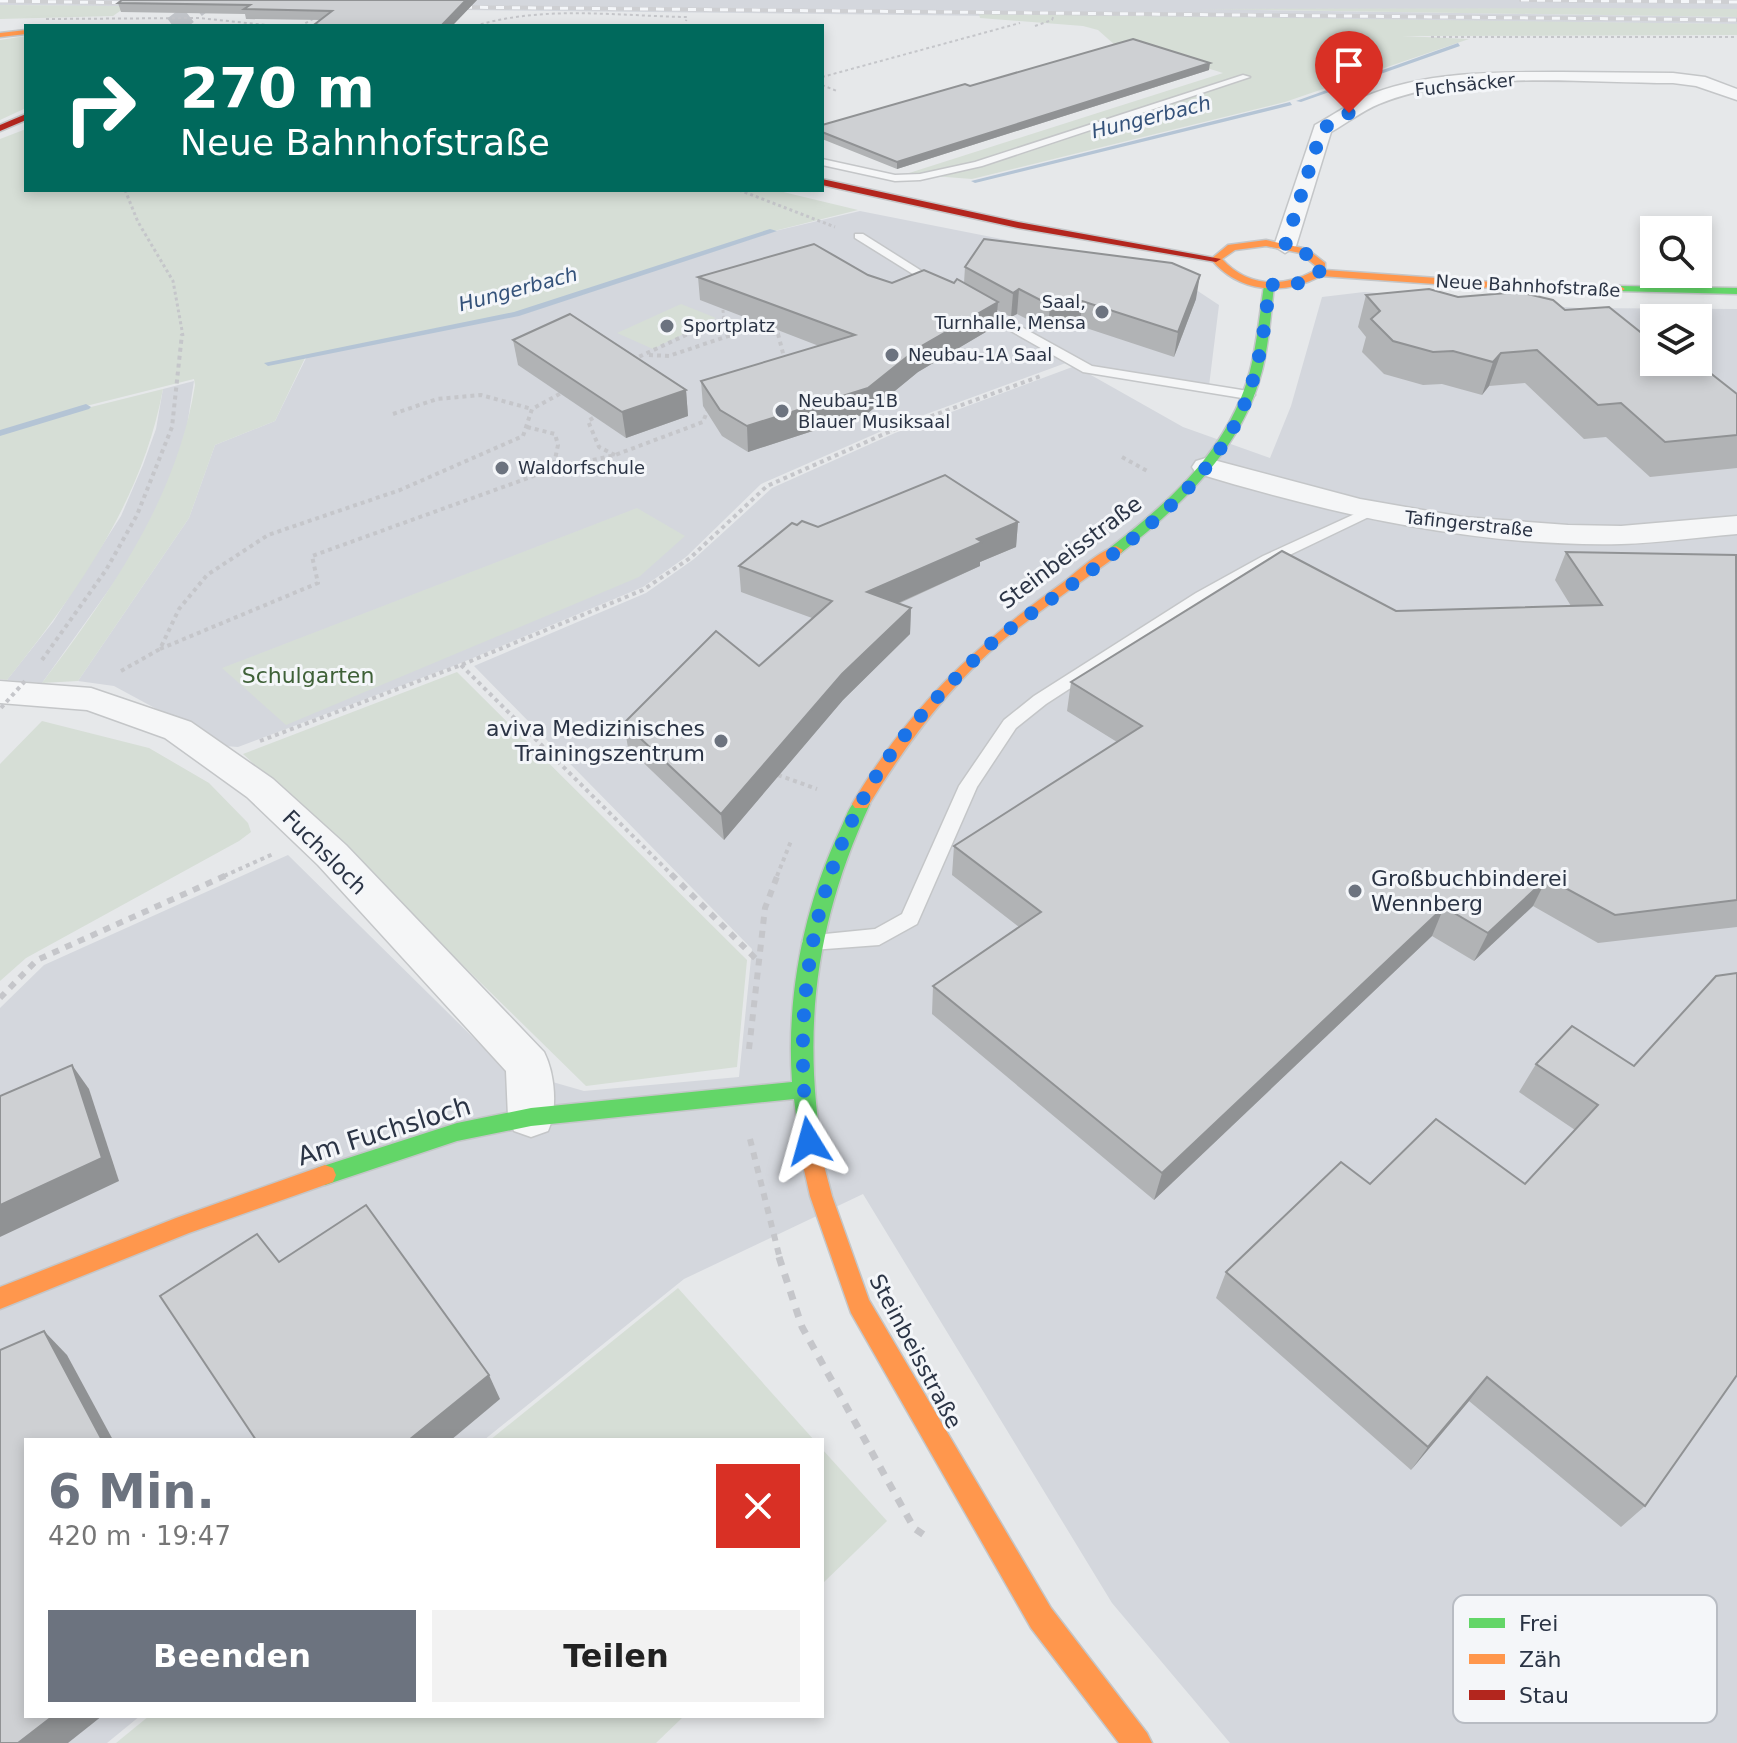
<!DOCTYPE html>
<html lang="de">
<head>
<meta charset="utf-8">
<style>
	:root { --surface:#fff; --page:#f2f2f2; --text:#222; --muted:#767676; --accent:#6c737f }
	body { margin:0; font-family:"DejaVu Sans",sans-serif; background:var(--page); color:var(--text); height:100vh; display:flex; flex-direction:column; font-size:30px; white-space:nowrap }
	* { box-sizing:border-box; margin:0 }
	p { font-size:26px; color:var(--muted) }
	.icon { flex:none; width:44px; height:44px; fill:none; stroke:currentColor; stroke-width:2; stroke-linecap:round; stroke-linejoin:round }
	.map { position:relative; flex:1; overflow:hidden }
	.details { position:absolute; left:24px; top:1438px; width:800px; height:280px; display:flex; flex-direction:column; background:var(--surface); border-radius:0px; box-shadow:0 4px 12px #0003 }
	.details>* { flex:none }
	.banner { position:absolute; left:24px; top:24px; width:800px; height:168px; border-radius:0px; box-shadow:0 4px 12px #0003; background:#00695c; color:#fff; overflow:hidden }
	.fabs { position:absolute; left:1640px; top:216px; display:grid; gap:16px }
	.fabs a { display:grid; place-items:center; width:72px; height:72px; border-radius:0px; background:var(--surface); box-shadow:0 4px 12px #0003; font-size:40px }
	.pin { position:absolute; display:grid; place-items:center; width:68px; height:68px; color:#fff; margin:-82px -34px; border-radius:50% 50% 50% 0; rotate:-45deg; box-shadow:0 0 8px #0007 }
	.pin .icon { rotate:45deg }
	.me { position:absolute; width:88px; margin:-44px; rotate:352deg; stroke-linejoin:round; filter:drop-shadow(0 0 6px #0008) }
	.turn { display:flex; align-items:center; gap:28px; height:168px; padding:0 24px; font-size:36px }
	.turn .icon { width:104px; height:104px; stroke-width:2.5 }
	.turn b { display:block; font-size:56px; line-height:68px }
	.round { display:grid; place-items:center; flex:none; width:84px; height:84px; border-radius:0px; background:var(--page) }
	.headline { display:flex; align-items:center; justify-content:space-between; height:136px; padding:0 24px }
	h1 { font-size:48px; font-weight:700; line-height:60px; color:var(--accent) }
	.cta { display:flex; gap:16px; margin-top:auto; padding:16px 24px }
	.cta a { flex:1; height:92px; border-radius:0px; background:var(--accent); color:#fff; font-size:32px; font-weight:700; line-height:92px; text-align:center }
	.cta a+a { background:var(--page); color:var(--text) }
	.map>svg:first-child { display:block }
	.built { fill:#d4d7dd; fill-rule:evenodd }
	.green { fill:#d6ded6 }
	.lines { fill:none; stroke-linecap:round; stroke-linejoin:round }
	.stream { fill:#b4c4d5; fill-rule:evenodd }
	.secondary-tunnel { stroke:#c1c4c9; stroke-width:19; stroke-dasharray:19 10; stroke-linecap:butt }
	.lane-casing { stroke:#c4c6c8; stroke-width:3 }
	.street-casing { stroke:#c4c6c8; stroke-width:3 }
	.fast-casing { stroke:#c4c6c8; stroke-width:3 }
	.slow-casing { stroke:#c4c6c8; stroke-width:3 }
	.jam-casing { stroke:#c4c6c8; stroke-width:3 }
	.path-far4 { stroke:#c5c6ca; stroke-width:2; stroke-dasharray:3 3; stroke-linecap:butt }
	.path-far3 { stroke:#c5c6ca; stroke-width:3; stroke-dasharray:3 3; stroke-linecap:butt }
	.path-far2 { stroke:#c5c6ca; stroke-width:4; stroke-dasharray:4 4; stroke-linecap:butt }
	.path-far1 { stroke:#c5c6ca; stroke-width:6; stroke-dasharray:7 7; stroke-linecap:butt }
	.path { stroke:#c5c6ca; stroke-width:7; stroke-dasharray:9 9; stroke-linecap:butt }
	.lane { fill:#f5f6f7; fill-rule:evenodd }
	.street { fill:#f5f6f7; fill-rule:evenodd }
	.fast { fill:#63d668; fill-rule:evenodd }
	.slow { fill:#ff974d; fill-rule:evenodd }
	.jam { fill:#b3261e; fill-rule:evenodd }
	.rail-casing { stroke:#cecfd2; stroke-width:4 }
	.rail { stroke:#f4f6f9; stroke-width:3; stroke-dasharray:8; stroke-linecap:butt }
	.path-bridge { stroke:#c5c6ca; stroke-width:4; stroke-dasharray:4 4; stroke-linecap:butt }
	.wall { fill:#b1b3b5 }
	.shaded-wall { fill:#909294 }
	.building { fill:#ced0d3; stroke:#909294; stroke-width:2 }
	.route { stroke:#1a73e8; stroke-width:14; stroke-dasharray:0 25.2 }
	.poi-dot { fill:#6c737f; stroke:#f4f6f9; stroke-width:3 }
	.labels { text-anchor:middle; stroke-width:6; stroke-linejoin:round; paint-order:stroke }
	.far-street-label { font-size:18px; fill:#2b3445; stroke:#f4f6f9 }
	.far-poi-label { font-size:18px; fill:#2b3445; stroke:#f4f6f9; text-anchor:start }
	.far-water-label { font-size:20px; font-style:italic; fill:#34527a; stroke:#f4f6f9 }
	.street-label { font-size:22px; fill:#2b3445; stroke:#f4f6f9 }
	.park-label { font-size:22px; fill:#3f6138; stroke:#f4f6f9 }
	.poi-label { font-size:22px; fill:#2b3445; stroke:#f4f6f9; text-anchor:end }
	.near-street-label { font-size:26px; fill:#2b3445; stroke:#f4f6f9 }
	.key { fill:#f4f6f9; stroke:#b8bcc3; stroke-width:2 }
	.key-label { font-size:22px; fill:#2b3445 }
</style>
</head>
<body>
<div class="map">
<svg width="1737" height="1743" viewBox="0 0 1737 1743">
	<rect width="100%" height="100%" fill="#e6e8ea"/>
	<g class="built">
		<polygon points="0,0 1737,0 1737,9 1706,10 1254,10 1737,17 1737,24 0,5"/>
		<polygon points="860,211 1169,272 1219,305 1209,386 1090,367 1074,360 891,427 761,484 686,557 643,587 456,665 238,747 225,746 114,686 78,681 189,518 215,445 275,421 307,356 517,316 775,231"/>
		<path d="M1364,292L1579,308L1737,309V1743H1230L1112,1603L863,1194L684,1279L484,1440H26V1716H140L107,1743H0V1008L44,965L288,855L504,1068L584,1091L739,1077L752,949L474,666L646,593L694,559L772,488L895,433L1075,366L1183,427L1270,458L1291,406L1322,297ZM1654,318H1698V362H1654Z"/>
		<polygon points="194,381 187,426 176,463 154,514 123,570 42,683 7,680 53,622 121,516 143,465 156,429 163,389"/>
	</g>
	<g class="green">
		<polygon points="0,5 127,6 113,16 0,19"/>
		<polygon points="1607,8 1737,9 1737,17 1196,9"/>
		<polygon points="979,14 1737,24 1737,35 1402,36 1469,39 1285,102 972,179 906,174 1223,73 1143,48 1116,46 1098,30 1083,26 980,18"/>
		<polygon points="26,36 26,108 0,120 0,40"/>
		<path d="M26,129V190H775L858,210L774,231L517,315L306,356L275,421L215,445L189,518L78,681L42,683C111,592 177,498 195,385L194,379L86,406L0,432V139Z"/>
		<polygon points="681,304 716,318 653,349 617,333"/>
		<path d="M163,389C142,502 77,592 7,680L0,679V435L87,408Z"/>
		<polygon points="637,508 685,536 639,577 286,725 222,668"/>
		<polygon points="457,672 747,960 737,1067 586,1086 326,831 243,754"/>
		<polygon points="42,721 149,748 209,783 248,823 251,832 239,841 26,958 0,981 0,764"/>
		<polygon points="678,1288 814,1440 490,1440"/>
		<polygon points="822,1449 887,1521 822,1584"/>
		<polygon points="149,1716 684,1716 656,1743 116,1743"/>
	</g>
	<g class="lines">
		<g class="stream">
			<polygon points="1458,43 1460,46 1301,102 1296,101"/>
			<polygon points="1290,102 1292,105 975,183 971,181"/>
			<polygon points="770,229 777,231 519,316 268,366 264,363 514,312"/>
			<polygon points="86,404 91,407 89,409 0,436 0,430"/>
		</g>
		<polyline class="secondary-tunnel" points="173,26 207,0"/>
		<g class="lane-casing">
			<g id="lane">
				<polygon points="1243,75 1250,77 982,166 920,180 895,181 822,165 822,159 895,175 920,174 975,162"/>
				<polygon points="855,234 863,234 947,287 937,289 855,238"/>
				<polygon points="976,302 1092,366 1248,391 1255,395 1248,399 1083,372 972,309 970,306"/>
				<polygon points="1370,507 1377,511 1375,514 1275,562 1208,599 1046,704 1016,728 977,787 917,924 879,945 812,950 805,948 802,942 805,936 875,929 902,914 959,786 1004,720 1034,696 1196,593 1263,556"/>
			</g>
		</g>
		<g class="street-casing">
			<g id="street">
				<path d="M1562,72L1673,73L1705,77L1737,89V100L1696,86L1673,83C1582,83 1465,69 1379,104C1362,111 1347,123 1331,132L1296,246L1285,253L1274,246L1315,125C1332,116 1347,105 1364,97C1426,71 1497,72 1562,72Z"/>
				<path d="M1206,458L1360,499L1463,517L1568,525L1621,526L1737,516V534C1699,537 1660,543 1621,544C1476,547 1334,515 1196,473L1192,467L1196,461Z"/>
				<path d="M0,681L91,688L191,722L273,779L346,845L544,1052C555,1074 558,1109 548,1131L531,1137L514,1131L508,1117L506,1071L318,865L247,797L165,738L87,710L0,703Z"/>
			</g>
		</g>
		<g class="fast-casing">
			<g id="fast">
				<path d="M1269,282L1274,285C1271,313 1269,343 1262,371C1242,449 1182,505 1121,553H1111V547C1172,500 1230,447 1250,371C1257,343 1260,313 1264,285Z"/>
				<polygon points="1620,286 1737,288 1737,294 1616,291 1616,287"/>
				<path d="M861,798L870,804C815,923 801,1032 824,1161L821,1168L813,1170L805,1168L802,1161L794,1099L531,1126L457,1141L325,1185L317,1182L314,1175L317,1168L457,1123L531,1108L792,1082C786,996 804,905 841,828C846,818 850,801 861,798Z"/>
			</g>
		</g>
		<g class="slow-casing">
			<g id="slow">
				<polygon points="26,30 26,34 0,37 0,33"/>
				<path d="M1266,240L1307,249L1325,263V270L1521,284L1620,286L1625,289L1620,292L1521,290L1321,276C1283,296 1239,293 1211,259L1228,245ZM1266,246L1300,253L1316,266L1314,271C1282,288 1247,287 1222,259L1235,250Z"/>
				<path d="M1116,546L1123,550L1121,553C1081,582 1040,610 1002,641C947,688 904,747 867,808H855L852,804C908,709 973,647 1061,584C1077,572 1097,552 1116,546Z"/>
				<polygon points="813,1152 821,1154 832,1196 869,1300 1051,1608 1147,1733 1152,1743 1119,1743 1031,1628 851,1313 810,1196 802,1161 805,1154"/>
				<polygon points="325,1165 333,1168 336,1175 333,1182 189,1233 0,1309 0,1287 176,1218"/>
			</g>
		</g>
		<g class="jam-casing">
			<g id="jam">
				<polygon points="26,114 26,120 0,131 0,125"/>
				<polygon points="822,179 1018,222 1221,259 1216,262 1018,228 822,185"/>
			</g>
		</g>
		<g class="path-far4">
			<polyline points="46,19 199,18 276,26"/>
			<polyline points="300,26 317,17"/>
			<path d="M475,26C543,5 617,16 687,17L686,21"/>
			<polyline points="1035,26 1052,20 1054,15"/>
			<polyline points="1431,37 1737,37"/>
			<polyline points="822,77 1020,23"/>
			<polyline points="822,85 837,91"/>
		</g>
		<g class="path-far3">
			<polyline points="125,190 138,222 173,281 183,336"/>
			<polyline points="739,190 835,227"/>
			<path d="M722,304L724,318C741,330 759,334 780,334"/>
			<polyline points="684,336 724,318"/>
			<polyline points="728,336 747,330"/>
		</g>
		<g class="path-far2">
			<polyline points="778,334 785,361"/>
			<polyline points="649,355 669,356 734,334"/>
			<polyline points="632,360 688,334"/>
			<polyline points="864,409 893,430"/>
			<polyline points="393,414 437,399 481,395 532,409"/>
			<polyline points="600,414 588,421 599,447 615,455"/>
			<polyline points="527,427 555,434 558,445 553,469"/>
			<polyline points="1122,457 1149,472"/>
			<polyline points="160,649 318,583 312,556 553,469 615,455 703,422 708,409"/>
			<polyline points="42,660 106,570 137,515 172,427 182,334"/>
			<polyline points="461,665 673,876"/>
			<polyline points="121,671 160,649 179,609 207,575 268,535 400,490 523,436 532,409 565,391"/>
			<polyline points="260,741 461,665 643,590 690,558 767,486 893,430 1041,376"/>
			<polyline points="778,775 817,789"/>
			<polyline points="224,876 273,854"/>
			<polyline points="777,876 791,841"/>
		</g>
		<g class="path-far1">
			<polyline points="671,874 758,961"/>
			<polyline points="0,998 37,960 229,874"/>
			<polyline points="749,1049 765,908 778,874"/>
			<polyline points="750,1139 780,1259"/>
		</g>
		<polyline class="path" points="779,1257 802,1327 914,1528 924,1535"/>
		<use href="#lane" class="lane"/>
		<use href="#street" class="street"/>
		<use href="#fast" class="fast"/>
		<use href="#slow" class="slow"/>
		<use href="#jam" class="jam"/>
		<g class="rail-casing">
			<g id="rail">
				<polyline points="1521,0 1737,2"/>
				<polyline points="0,1 140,3"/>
				<polyline points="448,7 1737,20"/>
			</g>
		</g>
		<use href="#rail" class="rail"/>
		<polyline class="path-bridge" points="1,708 25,681"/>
	</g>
	<g class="wall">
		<polygon points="122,0 477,0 452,26 315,26 315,24 320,20 246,19 245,14 121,12 118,3"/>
		<polygon points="1209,70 897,169 822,139 822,125 970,86"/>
		<polygon points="965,267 1196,299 1174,357 1080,326 1048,330 1017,314 1011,317 997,310 996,326 918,372 868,413 748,452 722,436 703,406 701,381 819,346 700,300 698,277 868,275 892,283 964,283"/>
		<polygon points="1366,295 1458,297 1565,310 1737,394 1737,468 1650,477 1606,437 1584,439 1525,383 1489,386 1482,395 1442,384 1423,385 1384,374 1362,352 1366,337 1358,327"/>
		<polygon points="513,340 686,390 688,416 626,438 518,365"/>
		<polygon points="1018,522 1016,547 980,562 980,566 898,604 911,608 910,634 843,700 724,840 628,748 624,723 759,666 812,618 741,592 739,566 797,525 818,527"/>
		<polygon points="1566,552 1737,556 1737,927 1598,943 1533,906 1474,961 1432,936 1154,1200 932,1014 933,986 1019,927 952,875 954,846 1117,742 1067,711 1071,682 1396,611 1571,606 1555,580"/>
		<polygon points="1536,1064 1634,1066 1645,1506 1621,1527 1469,1401 1411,1470 1216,1298 1226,1272 1370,1184 1525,1184 1575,1130 1519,1092"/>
	</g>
	<g class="shaded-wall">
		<polygon points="466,0 477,0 452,26 441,26"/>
		<polygon points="1210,63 1209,70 897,169 897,162"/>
		<polygon points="1200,275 1196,299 1174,357 1178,332"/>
		<polygon points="1019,289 1017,314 1011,317 1013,293"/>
		<polygon points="1082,301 1080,326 1048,330 1050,305"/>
		<polygon points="998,302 996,326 918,372 868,413 748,452 747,426 918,348"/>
		<polygon points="1501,353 1489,386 1482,395 1493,362"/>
		<polygon points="686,390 688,416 626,438 622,412"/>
		<polygon points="1018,522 1016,547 980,562 980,566 867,617 867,592 977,539"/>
		<polygon points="911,608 910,634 843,700 724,840 721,814 842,674"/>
		<polygon points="1547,878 1533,906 1474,961 1488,933"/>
		<polygon points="1444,907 1432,936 1154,1200 1162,1173"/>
		<polygon points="72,1065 89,1089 119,1181 0,1237 0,1205"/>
		<polygon points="44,1331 67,1355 113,1440 102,1440"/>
		<polygon points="489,1375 500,1399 451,1440 409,1440"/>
		<polygon points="1487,1377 1469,1401 1411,1470 1428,1447"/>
		<polygon points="53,1716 102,1716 68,1743 18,1743"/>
	</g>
	<g class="building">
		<polygon points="122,0 466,0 441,26 322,26 315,24 332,11 244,9 250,5 118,3"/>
		<polygon points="1133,39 1210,63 897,162 822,132 822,125 965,84 970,86"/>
		<polygon points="984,239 1172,263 1200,275 1178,332 1082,301 1050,305 1019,289 1013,293 965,267"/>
		<polygon points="814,244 868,275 892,283 924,270 954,283 957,279 998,302 918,348 868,388 747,426 720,410 701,381 855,335 698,277"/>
		<polygon points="1429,289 1458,297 1519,292 1553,300 1565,310 1609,307 1654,343 1654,362 1678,362 1692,373 1709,372 1737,394 1737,435 1665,442 1621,403 1598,405 1537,350 1501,353 1493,362 1453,351 1433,352 1393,341 1371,319 1380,311 1366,295"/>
		<polygon points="570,314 686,390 622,412 513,340"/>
		<polygon points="945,475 1018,522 977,539 982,542 867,592 911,608 842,674 721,814 624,723 716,631 759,666 832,601 739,566 792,523 797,525 802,521 818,527"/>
		<polygon points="1282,551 1396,611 1602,605 1566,552 1736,555 1737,900 1615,915 1547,878 1488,933 1444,907 1162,1173 933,986 1041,912 954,846 1142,726 1071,682"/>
		<polygon points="1737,973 1737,1375 1645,1506 1487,1377 1428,1447 1226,1272 1341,1162 1370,1184 1436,1119 1525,1184 1598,1105 1536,1064 1572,1026 1634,1066 1716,976"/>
		<polygon points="72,1065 102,1158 0,1205 0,1096"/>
		<polygon points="366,1205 489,1375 409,1440 256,1440 160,1296 257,1234 279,1262"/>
		<polygon points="44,1331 102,1440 26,1440 26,1716 53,1716 18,1743 0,1743 0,1350"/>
	</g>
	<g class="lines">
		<path class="route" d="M809,1141C792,1016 809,887 875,778C906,727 952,680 995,640C1076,578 1189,514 1237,421C1258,379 1265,331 1269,285L1301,283L1319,273L1321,265L1302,251L1285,246L1322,129L1349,113"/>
	</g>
	<g class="poi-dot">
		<circle cx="1102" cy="312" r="8"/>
		<circle cx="667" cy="326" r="8"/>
		<circle cx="892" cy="355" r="8"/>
		<circle cx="782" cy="411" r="8"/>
		<circle cx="502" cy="468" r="8"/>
		<circle cx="721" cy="741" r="8"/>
		<circle cx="1355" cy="891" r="8"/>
	</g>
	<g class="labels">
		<g class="far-street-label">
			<text transform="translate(1465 85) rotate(-6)" y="6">Fuchsäcker</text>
			<text transform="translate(1528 286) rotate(3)" y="6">Neue Bahnhofstraße</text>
			<text transform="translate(1469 524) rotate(6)" y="6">Tafingerstraße</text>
		</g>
		<g class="far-poi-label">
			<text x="1086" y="308" text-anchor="end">Saal,<tspan x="1086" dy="21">Turnhalle, Mensa</tspan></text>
			<text x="683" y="332">Sportplatz</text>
			<text x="908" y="361">Neubau-1A Saal</text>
			<text x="798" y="407">Neubau-1B<tspan x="798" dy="21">Blauer Musiksaal</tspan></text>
			<text x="518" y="474">Waldorfschule</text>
		</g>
		<g class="far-water-label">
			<text transform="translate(1151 117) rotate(-14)" y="7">Hungerbach</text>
			<text transform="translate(518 289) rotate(-15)" y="7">Hungerbach</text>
		</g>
		<g class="street-label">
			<text transform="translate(1070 552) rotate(-37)" y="8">Steinbeisstraße</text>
			<text transform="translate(325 852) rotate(45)" y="8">Fuchsloch</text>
			<text transform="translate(916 1351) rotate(62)" y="8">Steinbeisstraße</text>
		</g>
		<g class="park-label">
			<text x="308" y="683">Schulgarten</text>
		</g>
		<g class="poi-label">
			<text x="705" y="736">aviva Medizinisches<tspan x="705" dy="25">Trainingszentrum</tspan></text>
			<text x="1371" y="886" text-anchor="start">Großbuchbinderei<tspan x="1371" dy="25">Wennberg</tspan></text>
		</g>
		<g class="near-street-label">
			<text transform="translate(384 1131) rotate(-17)" y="9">Am Fuchsloch</text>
		</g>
	</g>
	<rect x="1453" y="1595" width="264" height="128" rx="12" class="key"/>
	<rect x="1469" y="1618" width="36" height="10" fill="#63d668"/>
	<rect x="1469" y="1654" width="36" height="10" fill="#ff974d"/>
	<rect x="1469" y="1690" width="36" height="10" fill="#b3261e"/>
	<g class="key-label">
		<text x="1519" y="1631">Frei</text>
		<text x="1519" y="1667">Zäh</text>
		<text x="1519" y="1703">Stau</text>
	</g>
</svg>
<div class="fabs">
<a><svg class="icon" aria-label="search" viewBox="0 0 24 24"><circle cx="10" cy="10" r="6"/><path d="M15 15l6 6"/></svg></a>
<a><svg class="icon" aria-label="layers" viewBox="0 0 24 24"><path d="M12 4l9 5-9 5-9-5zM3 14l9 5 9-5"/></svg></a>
</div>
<div class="pin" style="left:1349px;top:113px;background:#d93025"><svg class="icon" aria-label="arrive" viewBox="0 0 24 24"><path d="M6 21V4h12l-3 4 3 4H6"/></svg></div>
<svg class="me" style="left:809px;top:1141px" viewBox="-20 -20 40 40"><path d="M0-17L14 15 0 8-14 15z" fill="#1a73e8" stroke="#fff" stroke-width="4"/></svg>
<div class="banner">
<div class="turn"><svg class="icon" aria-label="right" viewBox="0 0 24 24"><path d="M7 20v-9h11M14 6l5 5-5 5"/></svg><div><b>270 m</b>Neue Bahnhofstraße</div></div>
</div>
<section class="details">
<div class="headline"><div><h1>6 Min.</h1><p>420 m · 19:47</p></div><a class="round" style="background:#d93025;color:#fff"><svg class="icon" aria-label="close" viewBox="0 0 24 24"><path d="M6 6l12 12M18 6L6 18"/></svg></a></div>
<div class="cta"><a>Beenden</a><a>Teilen</a></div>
</section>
</div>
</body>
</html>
